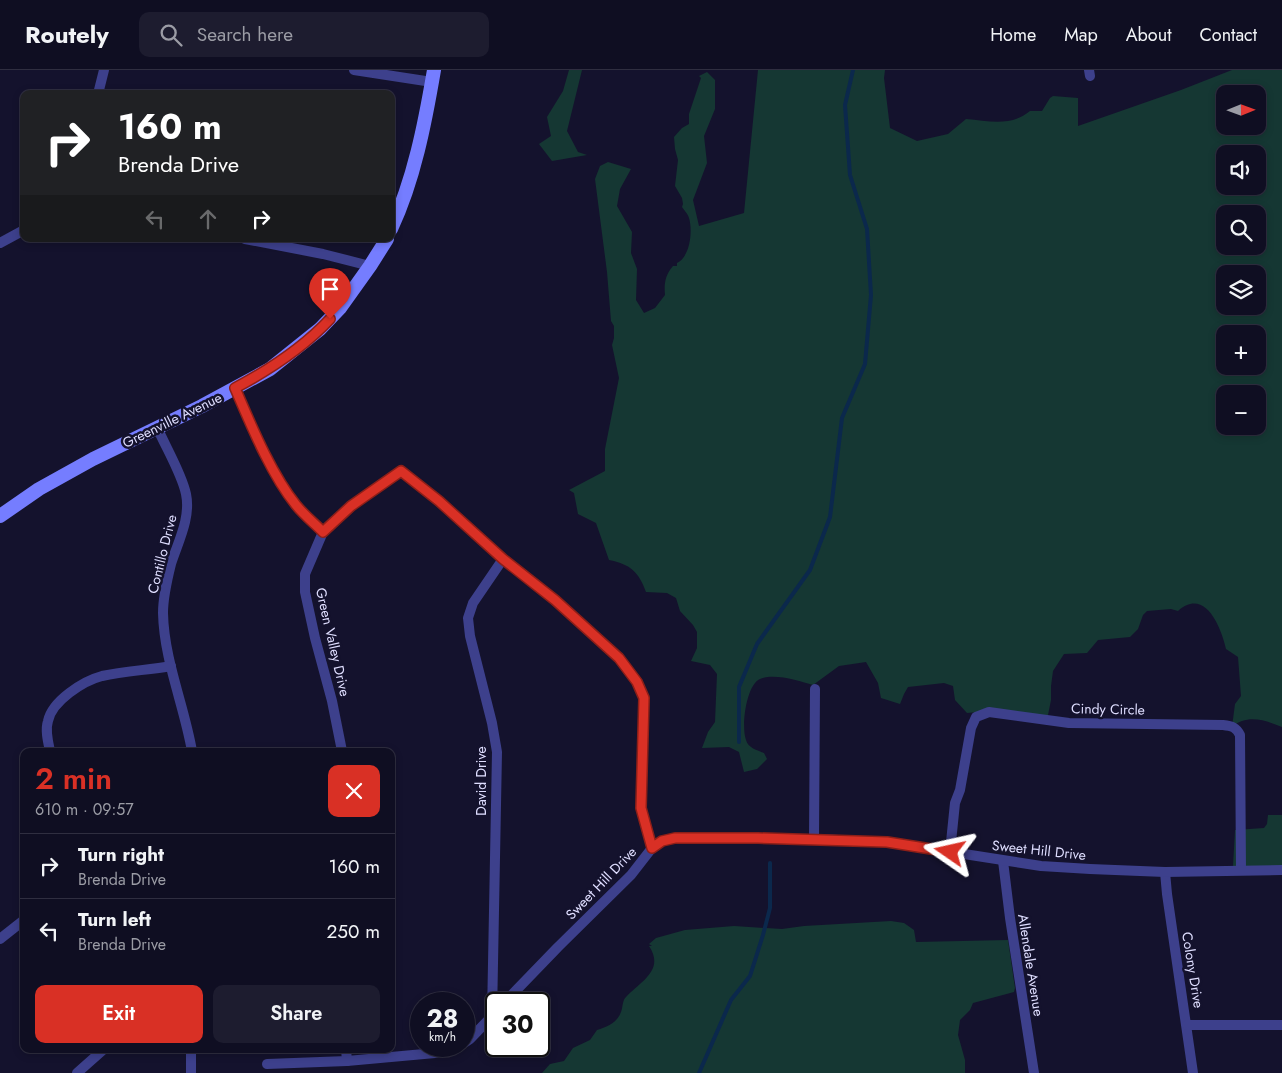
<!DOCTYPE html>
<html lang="en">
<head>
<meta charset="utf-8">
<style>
	:root { --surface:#0f0e22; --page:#1d1c2f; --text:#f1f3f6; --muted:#9b9ca5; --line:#2f2e40; --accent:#d93025 }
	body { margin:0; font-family:Jost,sans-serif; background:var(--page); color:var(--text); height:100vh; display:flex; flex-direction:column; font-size:19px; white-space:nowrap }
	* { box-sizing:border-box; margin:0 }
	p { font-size:16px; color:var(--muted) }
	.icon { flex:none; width:28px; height:28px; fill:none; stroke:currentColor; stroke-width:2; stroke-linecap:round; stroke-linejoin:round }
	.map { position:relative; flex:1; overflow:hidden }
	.details { position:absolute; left:20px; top:678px; width:375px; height:305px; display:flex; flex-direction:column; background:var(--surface); border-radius:10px; box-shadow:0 2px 8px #0003,0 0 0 1px var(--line) }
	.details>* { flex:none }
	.banner { position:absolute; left:20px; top:20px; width:375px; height:152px; border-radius:10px; box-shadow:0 2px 8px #0003,0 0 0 1px var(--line); background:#202124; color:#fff; overflow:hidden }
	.needle { width:32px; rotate:89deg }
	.tools { position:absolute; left:1216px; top:15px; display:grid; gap:10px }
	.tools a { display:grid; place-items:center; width:50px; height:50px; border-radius:10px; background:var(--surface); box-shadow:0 2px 8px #0003,0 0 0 1px var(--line); font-size:25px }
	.speed { position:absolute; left:410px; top:922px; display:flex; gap:10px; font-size:25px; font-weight:700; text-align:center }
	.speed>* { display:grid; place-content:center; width:65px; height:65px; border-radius:50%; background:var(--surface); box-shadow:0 2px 8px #0003,0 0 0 1px var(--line); line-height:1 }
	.speed small { font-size:12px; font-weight:400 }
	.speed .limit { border:2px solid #111; border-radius:8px; background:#fff; color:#111 }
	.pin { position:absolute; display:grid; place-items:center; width:42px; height:42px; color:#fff; margin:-51px -21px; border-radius:50% 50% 50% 0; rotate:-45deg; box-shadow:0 0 5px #0007 }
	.pin .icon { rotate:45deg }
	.me { position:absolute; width:55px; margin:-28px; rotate:281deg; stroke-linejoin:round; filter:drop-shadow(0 0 4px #0008) }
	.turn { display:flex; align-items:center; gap:18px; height:105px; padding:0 15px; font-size:22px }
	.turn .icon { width:65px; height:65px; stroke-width:2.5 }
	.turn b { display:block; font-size:35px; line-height:42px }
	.lanes { display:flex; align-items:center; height:48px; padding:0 15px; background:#0003; justify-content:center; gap:25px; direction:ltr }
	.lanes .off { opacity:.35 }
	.round { display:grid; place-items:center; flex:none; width:52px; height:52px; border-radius:10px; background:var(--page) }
	.headline { display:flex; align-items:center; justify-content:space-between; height:85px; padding:0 15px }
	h1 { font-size:30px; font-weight:600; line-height:38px; color:var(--accent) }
	.cta { display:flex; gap:10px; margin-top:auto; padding:10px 15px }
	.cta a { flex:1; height:58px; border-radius:10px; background:var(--accent); color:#fff; font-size:20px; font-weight:600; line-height:58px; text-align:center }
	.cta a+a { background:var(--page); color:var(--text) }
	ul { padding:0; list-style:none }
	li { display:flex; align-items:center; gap:15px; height:65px; padding:0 15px; border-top:1px solid var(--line) }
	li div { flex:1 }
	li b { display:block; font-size:19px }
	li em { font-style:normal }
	header { display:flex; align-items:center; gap:30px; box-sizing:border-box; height:70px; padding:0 25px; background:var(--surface); border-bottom:1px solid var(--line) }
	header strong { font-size:24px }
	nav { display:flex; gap:28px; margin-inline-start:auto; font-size:18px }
	.search { width:350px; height:45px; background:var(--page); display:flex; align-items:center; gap:12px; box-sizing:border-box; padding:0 18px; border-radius:10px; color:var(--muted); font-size:19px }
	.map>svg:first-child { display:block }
	.green { fill:#153733; fill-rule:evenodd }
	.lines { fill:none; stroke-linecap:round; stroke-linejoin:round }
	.stream { stroke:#0b284c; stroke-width:4 }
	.street { stroke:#3d408c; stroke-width:10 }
	.secondary { stroke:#757dff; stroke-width:14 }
	.route-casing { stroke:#8d1f18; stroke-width:12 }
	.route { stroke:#d93025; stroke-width:9 }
	.labels { text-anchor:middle; stroke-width:5; stroke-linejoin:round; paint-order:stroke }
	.street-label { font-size:14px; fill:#dfdeff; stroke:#14122d }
</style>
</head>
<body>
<header>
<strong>Routely</strong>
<div class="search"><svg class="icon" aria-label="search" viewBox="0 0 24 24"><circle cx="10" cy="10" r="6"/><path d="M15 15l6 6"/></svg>Search here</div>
<nav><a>Home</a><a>Map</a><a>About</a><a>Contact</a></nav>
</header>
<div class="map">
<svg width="1282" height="1003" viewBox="0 0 1282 1003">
	<rect width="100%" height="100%" fill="#14122d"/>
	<g class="green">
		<polygon points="569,0 582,0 567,61 578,82 587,85 552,91 539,74 551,66 547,47 563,21"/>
		<path d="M758,0H885L884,8L890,58L917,71L948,64L966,49C989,51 1011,57 1030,41H1042L1050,28L1053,26L1078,28V56L1181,20L1232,0H1282V657C1265,650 1247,644 1232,657L1235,634L1241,626L1238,587L1226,579C1221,557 1205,517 1178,541L1171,539L1147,541L1143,545L1138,559L1130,567L1098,570L1087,583L1064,584L1053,601L1051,616V630L1047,650L978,642L967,643L955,630L953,616L944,613L908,617L904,624L900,634L881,628L878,613L866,592L839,596L813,615C799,611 775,603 760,609C746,615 741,657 746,670C748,678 757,680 764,683L767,689L757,699L744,702L739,682L729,677L702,678L708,662L715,652L717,604L710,595L691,591L697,578V562L693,555L680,541L676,528L667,523L646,522C639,502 630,494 609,490L596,453L578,444L574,423L569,420L605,401V379L619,308L612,275L614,268V256L611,251L607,202L595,109L600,96L608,92L631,99L620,119L617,136L632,162L631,183L637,199L636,230L644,243L655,238L665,225C664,214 665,205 673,196H677V193C690,187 693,161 689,148C688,144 684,140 682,137L683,134L682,128L675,116L678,90L675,79L674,67L682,58L689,54V44L701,8L699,6L707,2L715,10V39L704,66L707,93L693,130L699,156L744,143ZM1225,24H1258V56H1225ZM1225,84H1258V116H1225ZM1225,144H1258V176H1225ZM1225,204H1258V236H1225ZM1225,264H1258V296H1225ZM1225,324H1258V356H1225Z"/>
		<polygon points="1268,745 1282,745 1282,800 1235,799 1233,796 1235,760 1264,758 1267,754"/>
		<path d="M891,851L904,853L914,860L916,872L1008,870L1015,918L1014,922L973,933L970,940L960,950L958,965L965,990V1003H542L550,994L564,991L573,978L590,970L597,960C607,957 617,953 621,942C623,937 622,931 626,927C641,911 665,900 649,876H652L649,874L656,868L685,860L734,856L782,859L804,856Z"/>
	</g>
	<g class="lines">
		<g class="stream">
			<polyline points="739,672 739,617 757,574 810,500 830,447 842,348 865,294 871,225 867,159 850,105 845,35 853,0"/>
			<polyline points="699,1003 731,930 750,906 763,865 770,838 770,793"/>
		</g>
		<g class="street">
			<polyline points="354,0 432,12"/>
			<polyline points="1089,0 1090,6"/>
			<polyline points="98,24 104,0"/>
			<polyline points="245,169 323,184 370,196"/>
			<polyline points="0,173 24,160"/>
			<path d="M235,318C251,355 271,404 296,435C304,445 314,453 323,462L305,504V522L315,568L332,631L342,681"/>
			<path d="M157,357C165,376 182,404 186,424C191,448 178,472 171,494C167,510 163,527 163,543C164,590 184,635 192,681"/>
			<polyline points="323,462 351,436 401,401 439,431 503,489 555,530 619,588 637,612 644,628 641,738 652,778"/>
			<path d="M50,681C48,672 45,660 48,651C52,631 83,611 102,606C125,601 149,600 171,596"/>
			<polyline points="814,769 815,619"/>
			<path d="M950,782L955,733L960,720L971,658L976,647L989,642L1069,653L1223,655C1232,656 1236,657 1240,665L1241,800"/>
			<polyline points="1003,791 1010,848 1034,1003"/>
			<polyline points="1165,802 1167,824 1193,1003"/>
			<polyline points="0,869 24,850"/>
			<polyline points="503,934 558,877 631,805 652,778 662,771 675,768 814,769 887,772 1041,796 1090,799 1165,802 1282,800"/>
			<polyline points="492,946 497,682 492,653 470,566 468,548 473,533 503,489"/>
			<polyline points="1187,955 1282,955"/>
			<polyline points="464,973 470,969 495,943"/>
			<polyline points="191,979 191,1003"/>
			<polyline points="346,979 347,991"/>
			<polyline points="267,994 347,991 435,983 458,976"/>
			<polyline points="77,1003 104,979"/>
		</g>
		<g class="secondary">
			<path d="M391,159C414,110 425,53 434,0"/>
			<polyline points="0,446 39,419 93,389 202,336 270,299 320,259 340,238 370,196 387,169"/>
		</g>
	</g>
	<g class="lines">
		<g class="route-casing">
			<path id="route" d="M330,249C303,278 269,300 235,318C251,355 271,404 296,435C304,445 314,453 323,462L351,436L401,401L439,431L503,489L555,530L619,588L637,612L644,628L641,738L652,778L662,771L675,768H758L887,772L950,782"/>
		</g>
		<use href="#route" class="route"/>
	</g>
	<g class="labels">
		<g class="street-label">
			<text transform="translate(172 350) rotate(-26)" y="5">Greenville Avenue</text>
			<text transform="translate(162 484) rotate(-76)" y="5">Contillo Drive</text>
			<text transform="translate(333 572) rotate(77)" y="5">Green Valley Drive</text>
			<text transform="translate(1108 639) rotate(1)" y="5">Cindy Circle</text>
			<text transform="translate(481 711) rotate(-90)" y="5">David Drive</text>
			<text transform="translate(1039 780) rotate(6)" y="5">Sweet Hill Drive</text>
			<text transform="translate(601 813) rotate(-46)" y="5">Sweet Hill Drive</text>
			<text transform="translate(1031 895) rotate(81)" y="5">Allendale Avenue</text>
			<text transform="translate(1193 900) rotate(81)" y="5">Colony Drive</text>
		</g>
	</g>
</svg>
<div class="tools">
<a><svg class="needle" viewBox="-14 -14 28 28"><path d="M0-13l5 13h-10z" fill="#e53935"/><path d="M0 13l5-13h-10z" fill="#9b9ca5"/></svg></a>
<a><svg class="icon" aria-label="sound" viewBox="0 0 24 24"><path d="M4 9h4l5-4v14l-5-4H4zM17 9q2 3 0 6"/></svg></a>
<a><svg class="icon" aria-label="search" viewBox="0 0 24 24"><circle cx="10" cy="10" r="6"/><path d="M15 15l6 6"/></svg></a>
<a><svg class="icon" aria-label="layers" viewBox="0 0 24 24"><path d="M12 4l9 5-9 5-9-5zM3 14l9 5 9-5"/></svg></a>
<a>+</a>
<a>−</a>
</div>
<div class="speed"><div>28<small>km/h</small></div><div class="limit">30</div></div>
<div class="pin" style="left:330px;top:249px;background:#d93025"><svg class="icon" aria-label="arrive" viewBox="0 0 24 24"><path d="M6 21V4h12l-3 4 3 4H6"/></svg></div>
<svg class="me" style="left:950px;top:782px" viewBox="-20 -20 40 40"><path d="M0-17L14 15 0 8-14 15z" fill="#d93025" stroke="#fff" stroke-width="4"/></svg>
<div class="banner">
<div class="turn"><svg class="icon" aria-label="right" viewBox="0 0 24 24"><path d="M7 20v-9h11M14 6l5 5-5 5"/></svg><div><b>160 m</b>Brenda Drive</div></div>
<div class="lanes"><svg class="icon off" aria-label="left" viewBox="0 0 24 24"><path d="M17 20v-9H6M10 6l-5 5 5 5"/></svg><svg class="icon off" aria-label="ahead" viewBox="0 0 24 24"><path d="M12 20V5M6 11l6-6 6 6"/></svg><svg class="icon" aria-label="right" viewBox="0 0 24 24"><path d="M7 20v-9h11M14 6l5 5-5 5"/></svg></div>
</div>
<section class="details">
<div class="headline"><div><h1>2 min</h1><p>610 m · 09:57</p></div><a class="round" style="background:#d93025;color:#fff"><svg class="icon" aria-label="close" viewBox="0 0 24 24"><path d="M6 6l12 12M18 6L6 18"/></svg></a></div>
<ul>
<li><svg class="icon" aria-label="right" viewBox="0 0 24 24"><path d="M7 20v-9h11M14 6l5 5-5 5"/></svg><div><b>Turn right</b><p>Brenda Drive</p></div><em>160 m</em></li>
<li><svg class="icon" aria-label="left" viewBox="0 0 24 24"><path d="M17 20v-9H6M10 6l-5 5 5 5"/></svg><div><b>Turn left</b><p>Brenda Drive</p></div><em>250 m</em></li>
</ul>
<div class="cta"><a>Exit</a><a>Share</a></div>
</section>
</div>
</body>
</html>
